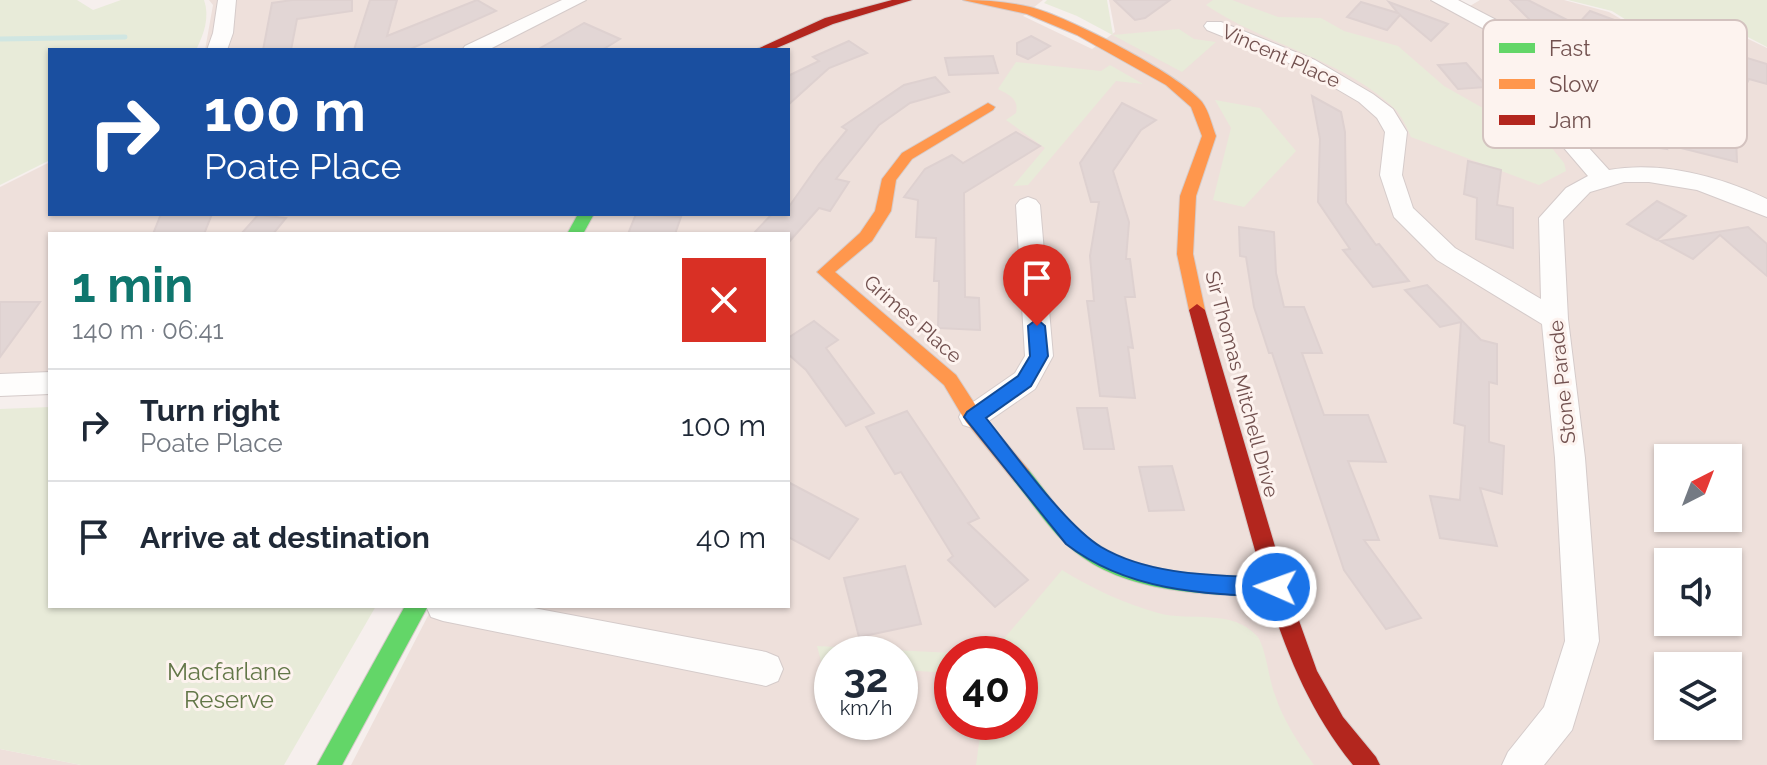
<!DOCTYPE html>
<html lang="en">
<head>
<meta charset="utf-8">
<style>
	:root { --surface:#fff; --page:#f2f2f3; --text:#1f2937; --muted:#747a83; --line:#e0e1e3; --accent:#0f766e }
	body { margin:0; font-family:Raleway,sans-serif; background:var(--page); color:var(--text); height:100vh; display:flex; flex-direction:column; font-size:30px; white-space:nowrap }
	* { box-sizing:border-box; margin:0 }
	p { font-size:26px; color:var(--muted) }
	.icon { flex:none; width:44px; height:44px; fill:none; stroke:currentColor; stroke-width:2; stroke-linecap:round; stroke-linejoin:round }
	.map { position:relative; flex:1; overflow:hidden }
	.details { position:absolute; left:48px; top:232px; width:742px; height:376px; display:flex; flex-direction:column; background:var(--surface); border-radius:0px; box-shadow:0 2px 6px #0004 }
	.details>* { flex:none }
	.top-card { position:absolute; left:48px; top:48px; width:742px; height:168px; border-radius:0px; box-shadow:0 2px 6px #0004; background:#1a4fa0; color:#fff; overflow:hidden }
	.needle { width:52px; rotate:42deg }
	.controls { position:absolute; left:1654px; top:444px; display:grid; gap:16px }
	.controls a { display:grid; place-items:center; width:88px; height:88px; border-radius:0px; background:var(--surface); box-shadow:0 2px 6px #0004; font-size:40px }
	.speed { position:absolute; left:814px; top:636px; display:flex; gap:16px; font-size:40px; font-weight:700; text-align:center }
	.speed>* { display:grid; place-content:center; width:104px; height:104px; border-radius:50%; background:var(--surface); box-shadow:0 2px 6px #0004; line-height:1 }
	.speed small { font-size:20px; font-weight:400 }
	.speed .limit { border:12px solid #d22; background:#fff; color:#111 }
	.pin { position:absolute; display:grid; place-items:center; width:68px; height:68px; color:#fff; margin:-82px -34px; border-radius:50% 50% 50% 0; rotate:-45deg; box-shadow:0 0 8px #0007 }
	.pin .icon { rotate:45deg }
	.me { position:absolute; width:88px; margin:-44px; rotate:272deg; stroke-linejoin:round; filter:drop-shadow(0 0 6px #0008) }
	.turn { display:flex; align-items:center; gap:28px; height:168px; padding:0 24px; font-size:36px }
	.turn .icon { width:104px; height:104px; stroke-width:2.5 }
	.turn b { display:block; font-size:56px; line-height:68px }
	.round { display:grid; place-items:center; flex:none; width:84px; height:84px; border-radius:0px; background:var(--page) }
	.head { display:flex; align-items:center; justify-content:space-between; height:136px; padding:0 24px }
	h1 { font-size:48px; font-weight:700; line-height:60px; color:var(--accent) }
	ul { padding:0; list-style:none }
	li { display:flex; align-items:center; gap:24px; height:112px; padding:0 24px; border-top:2px solid var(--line) }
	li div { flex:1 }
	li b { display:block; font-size:30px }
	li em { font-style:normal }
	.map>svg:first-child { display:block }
	.residential { fill:#eee0db; fill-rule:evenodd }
	.green { fill:#e8ebd9 }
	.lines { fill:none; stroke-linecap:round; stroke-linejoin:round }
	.stream { stroke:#d0e6e2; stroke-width:5 }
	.building { fill:#e2d6d5; stroke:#ded1d0; stroke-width:2 }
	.street-casing { stroke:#d5cbca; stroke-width:2 }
	.fast-casing { stroke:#d6cbc9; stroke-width:2 }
	.slow-casing { stroke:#d6cbc9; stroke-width:2 }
	.jam-casing { stroke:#d6cbc9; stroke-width:2 }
	.street { fill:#fefdfc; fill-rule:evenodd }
	.fast { fill:#63d668; fill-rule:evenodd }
	.slow { fill:#ff974d; fill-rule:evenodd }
	.jam { fill:#b3261e; fill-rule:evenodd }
	.route { fill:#1a73e8; stroke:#114b97; stroke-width:2 }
	.labels { text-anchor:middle; stroke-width:6; stroke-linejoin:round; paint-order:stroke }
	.street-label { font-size:20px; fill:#72514f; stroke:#fdf3ef }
	.near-park-label { font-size:24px; fill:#637748; stroke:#fdf3ef }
	.key { fill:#fdf3ef; stroke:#d3c2bf; stroke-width:2 }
	.key-label { font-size:22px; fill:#72514f }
</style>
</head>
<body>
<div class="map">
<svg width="1767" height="765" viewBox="0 0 1767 765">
	<rect width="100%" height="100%" fill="#f6efed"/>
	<g class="residential">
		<path d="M209,0H1043L1023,16L1092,49L1115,32L1109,0H1429L1460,12L1480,0H1564L1609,12L1643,32L1744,37L1767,48V765H351L433,606H788V234H50V378L0,381V187L50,162V214H788V50H205L213,5ZM1668,458H1728V518H1668ZM1668,562H1728V622H1668ZM832,654H900V722H832ZM952,654H1020V722H952ZM1668,666H1728V726H1668Z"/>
		<polygon points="0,749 81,765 0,765"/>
	</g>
	<g class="green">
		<path d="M0,0H77L93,10L121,0H204C210,17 204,34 196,50H50V160L0,185Z"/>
		<polygon points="1047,0 1107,0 1113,35 1179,29 1194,39 1216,42 1182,72 1077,16 1044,3"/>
		<path d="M1213,0H1232L1278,17L1321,18L1344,31L1398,46L1444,86L1481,107L1520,109L1564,163L1566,171L1539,185L1411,137C1407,128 1402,117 1396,110C1344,59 1265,45 1206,5Z"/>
		<polygon points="1568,0 1767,0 1767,47 1744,35 1644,31 1612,11"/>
		<path d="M1016,62L1101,71L1110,65L1143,84L1116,81L1028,185L1013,186L1045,148L1006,120L1016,113C1019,99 1010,95 998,89Z"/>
		<polygon points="1215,100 1260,108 1296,151 1244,207 1213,200 1231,128"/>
		<polygon points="50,407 50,606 376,606 284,765 81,765 0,749 0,409"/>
		<path d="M1062,570C1093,589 1123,603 1158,613C1191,622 1231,608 1257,636C1266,647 1269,681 1275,695C1283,720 1299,744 1314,765H976L982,722H1020V654H991Z"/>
		<polygon points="817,646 971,654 952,654 952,673 900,670 900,654 832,654 832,666 822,665"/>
	</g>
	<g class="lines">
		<polyline class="stream" points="0,39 125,37"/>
	</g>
	<g class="building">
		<polygon points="292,0 352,0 352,11 297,19 291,50 263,50 272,3"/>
		<polygon points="370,0 397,0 387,36 477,0 496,11 408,50 354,50"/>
		<polygon points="1114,0 1170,0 1145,18 1135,20"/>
		<polygon points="1510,0 1528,0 1577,25 1590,11 1668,40 1595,45 1657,127 1662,138 1692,92 1671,85 1694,48 1711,54 1714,48 1767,64 1767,84 1749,79 1722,133 1736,137 1737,162 1665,144 1667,149 1622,143 1549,39"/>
		<polygon points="1361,2 1398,13 1389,2 1448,24 1431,41 1400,15 1387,30 1347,17"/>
		<polygon points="584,23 620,39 602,50 537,50"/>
		<polygon points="1031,36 1050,46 1028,59 1017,54 1017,43"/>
		<polygon points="849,41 867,53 829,68 788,105 788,76 819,61 813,57"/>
		<polygon points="993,56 998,73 949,75 945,58"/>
		<polygon points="1466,63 1487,87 1458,89 1438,65"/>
		<polygon points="935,77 949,92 910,103 879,125 836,179 849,182 830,211 819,208 788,243 788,234 753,234 772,214 788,214 788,208 819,164 847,130 842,127 904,85"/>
		<polygon points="1312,96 1341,112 1345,132 1346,203 1376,245 1379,244 1409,281 1373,287 1343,250 1350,249 1318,202 1320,139"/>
		<polygon points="1122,103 1156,120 1141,130 1113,171 1129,222 1126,259 1130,259 1135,297 1125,297 1133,348 1128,347 1135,398 1100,396 1087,301 1094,301 1090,256 1099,202 1091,202 1080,163"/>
		<polygon points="1016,132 1040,146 964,193 965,297 979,298 980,330 938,328 939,281 934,281 936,238 916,237 918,200 904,197 925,169 952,155 963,163"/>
		<polygon points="1468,161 1501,170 1497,205 1513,208 1513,248 1476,239 1477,198 1464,194"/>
		<polygon points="1657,201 1686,216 1657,240 1627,224"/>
		<polygon points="161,214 212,214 204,234 153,234"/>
		<polygon points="636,214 638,214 681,217 675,234 628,234"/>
		<polygon points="258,215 286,218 273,234 241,234"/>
		<polygon points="1239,227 1274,232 1276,273 1284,307 1304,307 1322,353 1302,353 1324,415 1368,415 1386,462 1348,461 1379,540 1364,540 1421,618 1386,629 1344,570 1272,353 1269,353 1254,307 1246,257 1240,256"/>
		<polygon points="1748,227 1767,244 1767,276 1720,235 1693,259 1660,241"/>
		<polygon points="1427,285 1481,340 1497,344 1497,384 1489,382 1489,442 1504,446 1502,494 1480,488 1497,546 1440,538 1430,496 1460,500 1465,426 1454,423 1461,322 1440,327 1405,290"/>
		<polygon points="0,302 40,302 0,357"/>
		<polygon points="814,321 838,340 826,348 874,413 846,426 806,370 788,354 788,338"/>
		<polygon points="1077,408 1107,408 1114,449 1084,449"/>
		<polygon points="907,411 979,518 968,523 1028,580 995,607 948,560 953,556 901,472 895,474 866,427"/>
		<polygon points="1172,466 1184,510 1149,511 1139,467"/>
		<polygon points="788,482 858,519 829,559 788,537"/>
		<polygon points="905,566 921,624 859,637 844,578"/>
	</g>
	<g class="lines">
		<g class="street-casing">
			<g id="street">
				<polygon points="218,0 236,0 233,33 227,50 207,50 213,33"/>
				<polygon points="562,0 586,0 488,50 462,50 465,46"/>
				<path d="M1431,0H1458L1502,23L1526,52L1545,100L1609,170C1661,161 1719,176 1767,199V217L1697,190L1649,182H1624L1590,192L1563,220L1568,319L1585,458L1599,641L1572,730L1544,765H1502L1508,752L1544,707L1565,641L1555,458L1542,324L1437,260L1394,217L1380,175L1385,132L1377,118L1359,102L1301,68L1207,30L1204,26L1207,22H1221L1315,60L1373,94L1393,109L1407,132L1402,175L1413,208L1455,248L1541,299L1539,218L1566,188L1588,176L1528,106L1506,53L1488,31Z"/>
				<polygon points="1028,197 1036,200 1040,205 1053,356 1035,389 983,425 973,428 963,425 959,417 963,409 1015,373 1025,356 1016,205 1020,200"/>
				<polygon points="50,372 50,394 0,396 0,374"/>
				<polygon points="426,606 523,606 766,652 778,657 783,669 778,681 766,686 443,621 431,617"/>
			</g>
		</g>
		<g class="fast-casing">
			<g id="fast">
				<polygon points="578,214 594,214 583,234 567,234"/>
				<path d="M1021,467L1028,469C1045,490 1060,513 1080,531C1132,578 1210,575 1276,577L1283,580L1287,587L1283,594L1276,597C1206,594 1119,595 1065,543C1046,525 1031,501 1014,481L1011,475L1014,469Z"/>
				<polygon points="405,606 428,606 342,765 317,765"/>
			</g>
		</g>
		<g class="slow-casing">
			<g id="slow">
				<path d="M963,0C986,0 1008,2 1030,7C1067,16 1179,74 1202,102C1209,111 1212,126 1216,136L1196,196L1193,254L1205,310L1203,314H1191L1189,310L1177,254L1180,196L1202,136L1191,107L1166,85L1077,35L1027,14Z"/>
				<polygon points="988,103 995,107 993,110 912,159 896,180 891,211 872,241 835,272 956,375 980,412 1028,469 1031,475 1028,481 1021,483 1014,481 966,422 944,385 817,272 860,233 875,211 882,179 902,153"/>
			</g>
		</g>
		<g class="jam-casing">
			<g id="jam">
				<polygon points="892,0 912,0 833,24 772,50 755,50 825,18"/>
				<path d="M1197,304L1205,310L1287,587L1317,671L1343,717L1376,757L1380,765H1353C1291,689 1268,597 1242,504C1224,439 1206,375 1189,310Z"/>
			</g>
		</g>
		<use href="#street" class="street"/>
		<use href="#fast" class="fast"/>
		<use href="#slow" class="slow"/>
		<use href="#jam" class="jam"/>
	</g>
	<path class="route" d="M1037,319L1045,326L1048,356L1031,386L986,418C1014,453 1065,525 1101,547C1152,577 1219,575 1276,578L1284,581L1287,587L1284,594L1276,597C1202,594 1127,591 1066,544L964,417L967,412L1018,376L1030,356L1028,326Z"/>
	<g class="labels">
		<g class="street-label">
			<text transform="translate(1281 56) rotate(24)" y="7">Vincent Place</text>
			<text transform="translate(913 319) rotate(41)" y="7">Grimes Place</text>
			<text transform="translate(1562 382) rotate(-96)" y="7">Stone Parade</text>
			<text transform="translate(1242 384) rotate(75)" y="7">Sir Thomas Mitchell Drive</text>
		</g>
		<g class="near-park-label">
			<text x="229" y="680">Macfarlane<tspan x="229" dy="28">Reserve</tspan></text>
		</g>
	</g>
	<rect x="1483" y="20" width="264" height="128" rx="12" class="key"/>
	<rect x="1499" y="43" width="36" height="10" fill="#63d668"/>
	<rect x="1499" y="79" width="36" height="10" fill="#ff974d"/>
	<rect x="1499" y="115" width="36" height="10" fill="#b3261e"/>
	<g class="key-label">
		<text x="1549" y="56">Fast</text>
		<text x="1549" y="92">Slow</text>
		<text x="1549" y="128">Jam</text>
	</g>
</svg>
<div class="controls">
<a><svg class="needle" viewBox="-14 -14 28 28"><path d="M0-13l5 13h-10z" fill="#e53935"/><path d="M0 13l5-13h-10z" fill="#747a83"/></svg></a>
<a><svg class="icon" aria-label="sound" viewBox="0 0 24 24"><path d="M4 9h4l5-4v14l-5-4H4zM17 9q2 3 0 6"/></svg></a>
<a><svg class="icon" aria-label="layers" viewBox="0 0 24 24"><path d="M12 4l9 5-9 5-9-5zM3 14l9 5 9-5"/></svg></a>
</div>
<div class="speed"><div>32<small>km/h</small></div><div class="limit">40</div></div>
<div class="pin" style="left:1037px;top:326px;background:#d93025"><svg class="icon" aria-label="arrive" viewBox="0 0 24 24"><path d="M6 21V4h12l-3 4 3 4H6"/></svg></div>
<svg class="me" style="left:1276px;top:587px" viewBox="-20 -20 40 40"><circle r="17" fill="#1a73e8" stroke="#fff" stroke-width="3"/><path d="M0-11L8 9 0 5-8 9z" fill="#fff"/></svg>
<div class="top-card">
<div class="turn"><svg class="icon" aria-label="right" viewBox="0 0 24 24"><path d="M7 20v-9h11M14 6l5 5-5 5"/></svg><div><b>100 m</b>Poate Place</div></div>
</div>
<section class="details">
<div class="head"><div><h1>1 min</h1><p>140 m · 06:41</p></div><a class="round" style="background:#d93025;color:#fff"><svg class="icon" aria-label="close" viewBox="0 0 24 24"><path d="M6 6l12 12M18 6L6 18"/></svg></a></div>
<ul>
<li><svg class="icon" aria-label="right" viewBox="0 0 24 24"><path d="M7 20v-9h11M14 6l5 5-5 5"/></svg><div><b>Turn right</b><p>Poate Place</p></div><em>100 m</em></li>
<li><svg class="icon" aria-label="arrive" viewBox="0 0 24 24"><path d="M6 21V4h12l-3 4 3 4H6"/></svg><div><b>Arrive at destination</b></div><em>40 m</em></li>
</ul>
</section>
</div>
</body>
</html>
